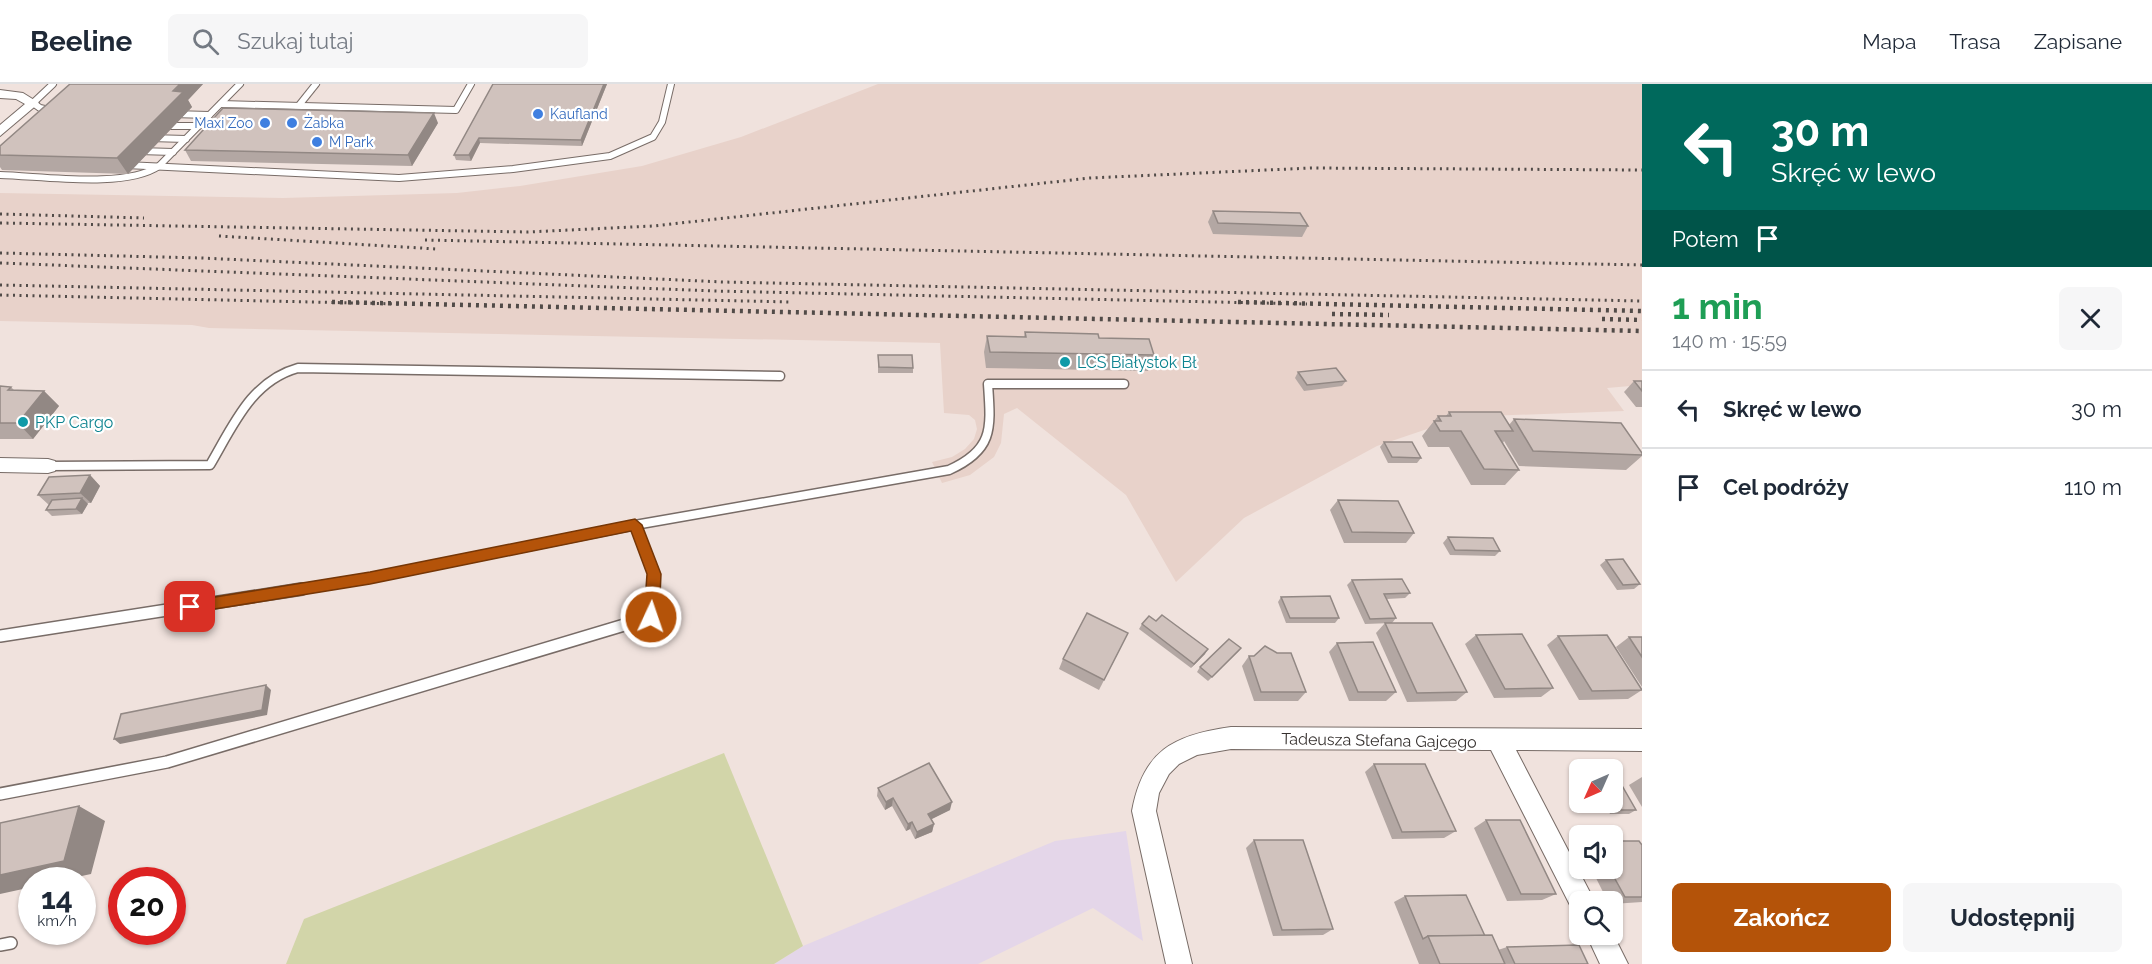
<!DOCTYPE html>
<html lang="pl">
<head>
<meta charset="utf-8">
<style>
	:root { --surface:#fff; --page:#f6f6f7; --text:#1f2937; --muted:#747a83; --line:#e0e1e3; --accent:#b45309 }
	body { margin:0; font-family:Raleway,sans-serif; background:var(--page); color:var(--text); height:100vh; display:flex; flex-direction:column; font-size:22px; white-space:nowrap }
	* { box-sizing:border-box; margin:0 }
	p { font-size:20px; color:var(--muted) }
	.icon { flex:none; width:33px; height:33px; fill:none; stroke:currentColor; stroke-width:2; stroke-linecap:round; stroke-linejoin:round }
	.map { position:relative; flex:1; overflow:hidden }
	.drawer { display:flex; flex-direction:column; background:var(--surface); width:510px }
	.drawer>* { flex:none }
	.banner { background:#00695c; color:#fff; overflow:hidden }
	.needle { width:39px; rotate:225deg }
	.tools { position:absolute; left:1569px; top:675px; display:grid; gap:12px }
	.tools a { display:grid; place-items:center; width:54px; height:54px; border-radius:9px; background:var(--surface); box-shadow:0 2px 4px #0004; font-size:30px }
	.speed { position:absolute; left:18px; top:783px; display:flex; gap:12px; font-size:30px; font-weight:700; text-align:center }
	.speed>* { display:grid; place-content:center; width:78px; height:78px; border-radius:50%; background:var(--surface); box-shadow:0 2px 4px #0004; line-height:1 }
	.speed small { font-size:15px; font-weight:400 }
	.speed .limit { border:9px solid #d22; background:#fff; color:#111 }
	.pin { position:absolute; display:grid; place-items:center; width:51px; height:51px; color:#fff; margin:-26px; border-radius:12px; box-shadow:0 3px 9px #0006 }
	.me { position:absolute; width:66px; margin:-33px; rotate:3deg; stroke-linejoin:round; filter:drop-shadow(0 0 4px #0008) }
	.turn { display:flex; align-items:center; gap:21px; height:126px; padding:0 30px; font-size:27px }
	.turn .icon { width:78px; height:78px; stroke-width:2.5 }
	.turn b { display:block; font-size:42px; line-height:51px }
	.then { display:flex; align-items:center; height:57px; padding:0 30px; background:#0003; gap:12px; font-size:22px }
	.round { display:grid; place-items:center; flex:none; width:63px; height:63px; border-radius:9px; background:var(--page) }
	.headline { display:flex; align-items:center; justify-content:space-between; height:102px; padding:0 30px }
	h1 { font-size:36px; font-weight:700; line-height:45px; color:#1e9e55 }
	.primary-button { display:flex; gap:12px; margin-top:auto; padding:12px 30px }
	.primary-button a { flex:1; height:69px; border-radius:9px; background:var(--accent); color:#fff; font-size:24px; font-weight:700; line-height:69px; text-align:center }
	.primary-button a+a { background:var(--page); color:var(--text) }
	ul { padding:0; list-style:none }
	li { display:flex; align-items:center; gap:18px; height:78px; padding:0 30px; border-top:2px solid var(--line) }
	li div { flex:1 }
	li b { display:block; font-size:22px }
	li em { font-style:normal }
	header { display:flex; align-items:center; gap:36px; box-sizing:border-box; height:84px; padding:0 30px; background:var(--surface); border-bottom:2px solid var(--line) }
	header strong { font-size:28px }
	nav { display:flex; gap:33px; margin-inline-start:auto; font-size:21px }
	.search { width:420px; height:54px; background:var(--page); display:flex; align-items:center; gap:15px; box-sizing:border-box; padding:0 21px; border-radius:9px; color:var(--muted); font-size:22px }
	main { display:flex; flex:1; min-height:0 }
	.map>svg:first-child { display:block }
	.industrial { fill:#e4d6e9 }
	.built { fill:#e8d2ca }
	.green { fill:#d2d5a9 }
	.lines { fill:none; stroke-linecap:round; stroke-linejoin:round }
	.service-far2-casing { stroke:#786c67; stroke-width:8 }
	.service-far1-casing { stroke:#786c67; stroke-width:11 }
	.service-casing { stroke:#786c67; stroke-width:14 }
	.minor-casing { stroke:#786c67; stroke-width:2 }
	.service-far2 { stroke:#fff; stroke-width:6 }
	.service-far1 { stroke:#fff; stroke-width:8 }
	.service { stroke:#fff; stroke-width:11 }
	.minor { fill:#fff; fill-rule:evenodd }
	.rail-far1 { stroke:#514b48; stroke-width:3; stroke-dasharray:2 4.5; stroke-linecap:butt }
	.rail { stroke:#514b48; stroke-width:4.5; stroke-dasharray:3 5; stroke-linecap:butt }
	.wall { fill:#b3a7a3 }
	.shaded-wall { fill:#928884 }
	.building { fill:#d0c2bd; stroke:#928884; stroke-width:1.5 }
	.route { fill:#b45309; stroke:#753606; stroke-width:1.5 }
	.shop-dot { fill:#3f7fe0; stroke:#fff; stroke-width:2 }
	.culture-dot { fill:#0f9aa8; stroke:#fff; stroke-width:2 }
	.labels { text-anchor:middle; stroke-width:4.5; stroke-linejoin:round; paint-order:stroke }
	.far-shop-label { font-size:14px; fill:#366cbe; stroke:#fff; text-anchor:start }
	.culture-label { font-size:16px; fill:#0d838f; stroke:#fff; text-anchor:start }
	.street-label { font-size:16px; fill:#35302e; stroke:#fff }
</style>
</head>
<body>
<header>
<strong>Beeline</strong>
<div class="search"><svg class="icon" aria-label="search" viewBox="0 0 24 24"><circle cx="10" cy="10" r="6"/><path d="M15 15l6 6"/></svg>Szukaj tutaj</div>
<nav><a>Mapa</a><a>Trasa</a><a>Zapisane</a></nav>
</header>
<main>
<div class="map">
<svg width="1642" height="880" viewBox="0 0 1642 880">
	<rect width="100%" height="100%" fill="#f0e2dd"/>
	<polygon class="industrial" points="1126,747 1143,857 1093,824 978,880 774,880 803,862 1055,757"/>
	<polygon class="built" points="878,0 1642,0 1642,301 1607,304 1624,327 1487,332 1436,342 1377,362 1244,434 1176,498 1126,411 1017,324 1004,330 1001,359 994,373 970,391 942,399 932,378 952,373 965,365 974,355 977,345 975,336 969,331 944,329 940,259 209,244 192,241 0,237 0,109 283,114 457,109 520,102 642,82 741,53"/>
	<polygon class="green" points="724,669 803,862 774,880 286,880 304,835"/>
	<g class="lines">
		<g class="service-far2-casing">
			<g id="service-far2">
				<polyline points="53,0 33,19 40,24 54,27"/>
				<polyline points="221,20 456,26 471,0"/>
				<polyline points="300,20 316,0"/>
				<polyline points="172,30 209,31"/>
				<polyline points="164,42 198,42"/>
				<polyline points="150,54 186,55"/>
				<polyline points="139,67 173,68"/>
				<polyline points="126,81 399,94 513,85 610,72 653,53 662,38 671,0"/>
				<path d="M0,91C42,92 125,105 159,82L240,0"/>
			</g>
		</g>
		<g class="service-far1-casing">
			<g id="service-far1">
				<path d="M48,382L210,381C233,342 251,297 298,284L780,292"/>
				<polyline points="635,441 654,490 653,506"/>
				<path d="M292,506L370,494L635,441L949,386C994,366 991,344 988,300H1124"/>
			</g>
		</g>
		<g class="service-casing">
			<g id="service">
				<polyline points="0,552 302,505"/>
				<polyline points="0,710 167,678 651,533 653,505"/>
				<polyline points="0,861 11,859"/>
			</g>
		</g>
		<g class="minor-casing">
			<g id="minor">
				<polygon points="0,6 23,9 39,19 0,52 0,41 25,20 16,15 0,14"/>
				<polygon points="0,374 48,375 55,377 57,382 55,387 48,389 0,388"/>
				<path d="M1231,643L1642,645V667L1516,666L1595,818H1580V830L1573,827L1491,666L1231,665L1197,671L1179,680L1169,690L1159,709L1156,727L1192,880H1166L1132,727C1143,667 1173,651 1231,643Z"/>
				<polygon points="1612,848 1628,880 1600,880 1586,850 1612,850"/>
			</g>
		</g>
		<use href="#service-far2" class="service-far2"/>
		<use href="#service-far1" class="service-far1"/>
		<use href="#service" class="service"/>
		<use href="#minor" class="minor"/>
		<g class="rail-far1">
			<polyline points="0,130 144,134"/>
			<polyline points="0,139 528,148 653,142 1090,94 1311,84 1642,86"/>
			<polyline points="219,152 437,165"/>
			<polyline points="425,156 1642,181"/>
			<polyline points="0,169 201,174 723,198 1642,217"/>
			<polyline points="0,179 714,207 1307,220"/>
			<polyline points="0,201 792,218"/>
			<polyline points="0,211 401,220"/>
		</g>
		<g class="rail">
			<polyline points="332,218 1642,247"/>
			<polyline points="1238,218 1642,227"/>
			<polyline points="1332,230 1389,231"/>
			<polyline points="1602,235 1642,236"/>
		</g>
	</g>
	<g class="wall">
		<polygon points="70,0 203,0 188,16 192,23 128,90 2,86 0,83 0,62"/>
		<polygon points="493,0 607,0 582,62 480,59 471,77 456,76 454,71"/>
		<polygon points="438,39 412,82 191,77 185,66"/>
		<polygon points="1213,127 1308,142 1302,153 1213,150 1208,138"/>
		<polygon points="1025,248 1099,254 1154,271 1148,287 986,284 984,268 987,252 1024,253"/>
		<polygon points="878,271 913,284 913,289 878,289"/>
		<polygon points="1298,288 1346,297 1342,302 1304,307 1295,294"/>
		<polygon points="1634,297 1642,297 1642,323 1636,323 1624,308"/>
		<polygon points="0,302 11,303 14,306 44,307 59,322 33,355 0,355"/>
		<polygon points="1449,328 1509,341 1514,335 1642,369 1642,372 1626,386 1519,382 1504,357 1503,359 1519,386 1505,401 1471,401 1449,363 1428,363 1422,352 1438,332 1446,332"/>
		<polygon points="1384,358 1421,374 1417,379 1388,379 1380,363"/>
		<polygon points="90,391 100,402 91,419 88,419 82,430 52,432 46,426 49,421 38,411"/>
		<polygon points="1338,416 1414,449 1406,459 1344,459 1330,426"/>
		<polygon points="1448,453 1500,467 1495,472 1450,471 1443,459"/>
		<polygon points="1606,476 1640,500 1634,505 1617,506 1600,481"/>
		<polygon points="1352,496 1410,509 1405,514 1387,515 1396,534 1392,539 1365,540 1347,501"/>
		<polygon points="1281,513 1339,534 1335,539 1286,539 1278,518"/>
		<polygon points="1385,539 1467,608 1456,617 1407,618 1376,549"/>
		<polygon points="1142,540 1205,570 1191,584 1139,545"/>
		<polygon points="1128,549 1099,606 1059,585 1063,575"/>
		<polygon points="1476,551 1553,604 1541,613 1494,614 1465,560"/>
		<polygon points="1558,552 1642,606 1628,615 1579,616 1547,561"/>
		<polygon points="1629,553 1642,553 1642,603 1616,563"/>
		<polygon points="1337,559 1396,608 1386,617 1349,617 1329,568"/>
		<polygon points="1241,564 1238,568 1208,597 1197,588 1200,583"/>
		<polygon points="1249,572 1306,608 1298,617 1254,617 1242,582"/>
		<polygon points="1374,680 1456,747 1444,754 1392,755 1365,688"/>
		<polygon points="1642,693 1642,723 1629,701"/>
		<polygon points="878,704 950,726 931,735 934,740 932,748 915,755 910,745 906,747 892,722 885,726 877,712"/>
		<polygon points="1604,718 1612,718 1636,726 1629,730 1610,730"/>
		<polygon points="1486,736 1556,810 1542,816 1507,817 1474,744"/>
		<polygon points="1604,749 1617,749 1622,757 1639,757 1642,761 1642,818 1612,820 1612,818 1608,818 1591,784 1612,784 1612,752 1599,752"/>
		<polygon points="1254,756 1333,845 1323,851 1273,852 1246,764"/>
		<polygon points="1405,812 1485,852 1498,866 1507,863 1588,880 1419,880 1394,818"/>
	</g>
	<g class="shaded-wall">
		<polygon points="180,0 203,0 188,16 192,23 128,90 117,74"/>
		<polygon points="604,0 607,0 582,62 581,56"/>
		<polygon points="434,29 438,39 412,82 408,71"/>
		<polygon points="479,54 480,59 471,77 469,71"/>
		<polygon points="44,307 59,322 33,355 18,339"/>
		<polygon points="90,391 100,402 91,419 80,409"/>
		<polygon points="82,414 88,420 82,430 76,425"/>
		<polygon points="1208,565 1205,570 1191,584 1194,580"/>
		<polygon points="266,601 271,606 267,631 120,660 114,655"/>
		<polygon points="893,714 892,722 885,726 886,718"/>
		<polygon points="952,718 950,726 926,738 928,730"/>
		<polygon points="79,722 105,737 91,790 63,796 32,796 32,803 0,810 0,791"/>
		<polygon points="912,738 910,745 906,747 908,740"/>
		<polygon points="934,740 932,748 915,755 917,748"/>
	</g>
	<g class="building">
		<polygon points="70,0 180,0 173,7 183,8 117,74 0,71 0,62"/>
		<polygon points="493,0 604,0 581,56 479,54 469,71 454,71"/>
		<polygon points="223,24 434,29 408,71 185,66"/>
		<polygon points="1213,127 1300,129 1308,142 1218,139"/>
		<polygon points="1025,248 1098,250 1099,254 1149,255 1154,271 990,268 987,252 1026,253"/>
		<polygon points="878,271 912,271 913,284 879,283"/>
		<polygon points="1336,284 1346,297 1307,301 1298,288"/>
		<polygon points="1634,297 1642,297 1642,307"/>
		<polygon points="0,302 11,303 8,306 44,307 18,339 0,339"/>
		<polygon points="1449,328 1501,328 1513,347 1495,347 1519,386 1484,385 1461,347 1440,347 1434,337 1441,337 1438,332 1451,332"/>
		<polygon points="1514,335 1621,339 1642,369 1642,371 1533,367"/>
		<polygon points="1384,358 1412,358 1421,374 1392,373"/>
		<polygon points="90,391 80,409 38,411 49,393"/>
		<polygon points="82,414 76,425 46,426 52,416"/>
		<polygon points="1338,416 1398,417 1414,449 1352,448"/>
		<polygon points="1448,453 1493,454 1500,467 1455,466"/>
		<polygon points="1623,475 1640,500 1623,501 1606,476"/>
		<polygon points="1402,495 1410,509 1384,510 1396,534 1370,535 1352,496"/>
		<polygon points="1330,512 1339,534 1290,534 1281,513"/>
		<polygon points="1087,529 1128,549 1104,596 1063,575"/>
		<polygon points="1162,531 1208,565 1194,580 1142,540 1149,532 1156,537"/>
		<polygon points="1385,539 1432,539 1467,608 1417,609"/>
		<polygon points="1522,550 1553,604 1505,605 1476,551"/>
		<polygon points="1607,551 1642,606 1592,607 1558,552"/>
		<polygon points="1629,553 1642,553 1642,573"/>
		<polygon points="1229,555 1241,564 1212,593 1200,583"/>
		<polygon points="1373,558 1396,608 1358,608 1337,559"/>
		<polygon points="1265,562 1277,569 1291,569 1306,608 1261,608 1249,572 1254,572"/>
		<polygon points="266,601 262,626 114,655 121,630"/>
		<polygon points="929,679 952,718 928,730 934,740 917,748 912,738 908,740 893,714 886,718 878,704"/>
		<polygon points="1374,680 1425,680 1456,747 1402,748"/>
		<polygon points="1612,686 1613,686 1636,726 1617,726 1612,718"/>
		<polygon points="79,722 64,777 0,791 0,739"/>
		<polygon points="1486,736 1520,736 1556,810 1521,810"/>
		<polygon points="1604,749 1617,749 1622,757 1639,757 1642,761 1642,813 1625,813 1609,784 1612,784 1612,752 1605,752"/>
		<polygon points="1254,756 1303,756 1333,845 1282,846"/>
		<polygon points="1466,811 1485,852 1428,852 1423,855 1405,812"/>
		<polygon points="1492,851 1505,880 1440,880 1428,852"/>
		<polygon points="1579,861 1588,880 1515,880 1507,863"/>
	</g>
	<polygon class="route" points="635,435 642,441 661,490 659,533 651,539 644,533 647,490 631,447 370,500 190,529 183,523 190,517 370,488"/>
	<g class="shop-dot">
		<circle cx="538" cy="30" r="6"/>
		<circle cx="265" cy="39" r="6"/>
		<circle cx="292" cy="39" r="6"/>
		<circle cx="317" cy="58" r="6"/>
	</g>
	<g class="culture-dot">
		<circle cx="1065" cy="278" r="6"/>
		<circle cx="23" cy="338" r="6"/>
	</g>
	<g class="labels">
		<g class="far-shop-label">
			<text x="550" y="35">Kaufland</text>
			<text x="253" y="44" text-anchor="end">Maxi Zoo</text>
			<text x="304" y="44">Żabka</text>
			<text x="329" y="63">M Park</text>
		</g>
		<g class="culture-label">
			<text x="1077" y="284">LCS Białystok Bł</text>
			<text x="35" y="344">PKP Cargo</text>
		</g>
		<g class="street-label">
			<text transform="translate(1379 656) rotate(1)" y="6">Tadeusza Stefana Gajcego</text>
		</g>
	</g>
</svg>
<div class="tools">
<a><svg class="needle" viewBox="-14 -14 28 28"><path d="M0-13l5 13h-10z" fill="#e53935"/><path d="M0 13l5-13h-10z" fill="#747a83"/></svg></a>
<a><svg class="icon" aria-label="sound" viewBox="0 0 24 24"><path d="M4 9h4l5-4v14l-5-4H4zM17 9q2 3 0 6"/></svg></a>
<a><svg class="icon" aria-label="search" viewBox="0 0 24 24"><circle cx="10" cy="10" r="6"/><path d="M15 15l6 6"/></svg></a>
</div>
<div class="speed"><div>14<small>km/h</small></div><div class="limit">20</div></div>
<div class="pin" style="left:190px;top:523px;background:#d93025"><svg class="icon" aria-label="arrive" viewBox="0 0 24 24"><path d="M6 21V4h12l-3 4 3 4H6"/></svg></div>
<svg class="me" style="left:651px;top:533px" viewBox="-20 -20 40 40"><circle r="17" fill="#b45309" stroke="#fff" stroke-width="3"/><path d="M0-11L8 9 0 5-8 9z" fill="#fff"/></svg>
</div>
<section class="drawer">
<div class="banner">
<div class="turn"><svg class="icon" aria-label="left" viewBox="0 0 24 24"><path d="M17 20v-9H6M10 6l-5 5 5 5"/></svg><div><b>30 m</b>Skręć w lewo</div></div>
<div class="then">Potem<svg class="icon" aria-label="arrive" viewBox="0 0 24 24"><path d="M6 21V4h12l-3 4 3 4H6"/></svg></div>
</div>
<div class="headline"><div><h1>1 min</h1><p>140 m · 15:59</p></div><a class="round"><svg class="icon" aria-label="close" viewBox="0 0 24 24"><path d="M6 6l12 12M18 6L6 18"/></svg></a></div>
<ul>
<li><svg class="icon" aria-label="left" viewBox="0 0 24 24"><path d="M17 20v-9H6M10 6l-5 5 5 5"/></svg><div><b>Skręć w lewo</b></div><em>30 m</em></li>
<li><svg class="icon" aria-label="arrive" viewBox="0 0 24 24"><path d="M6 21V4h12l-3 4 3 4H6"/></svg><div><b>Cel podróży</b></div><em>110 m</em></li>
</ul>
<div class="primary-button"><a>Zakończ</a><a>Udostępnij</a></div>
</section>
</main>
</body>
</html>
